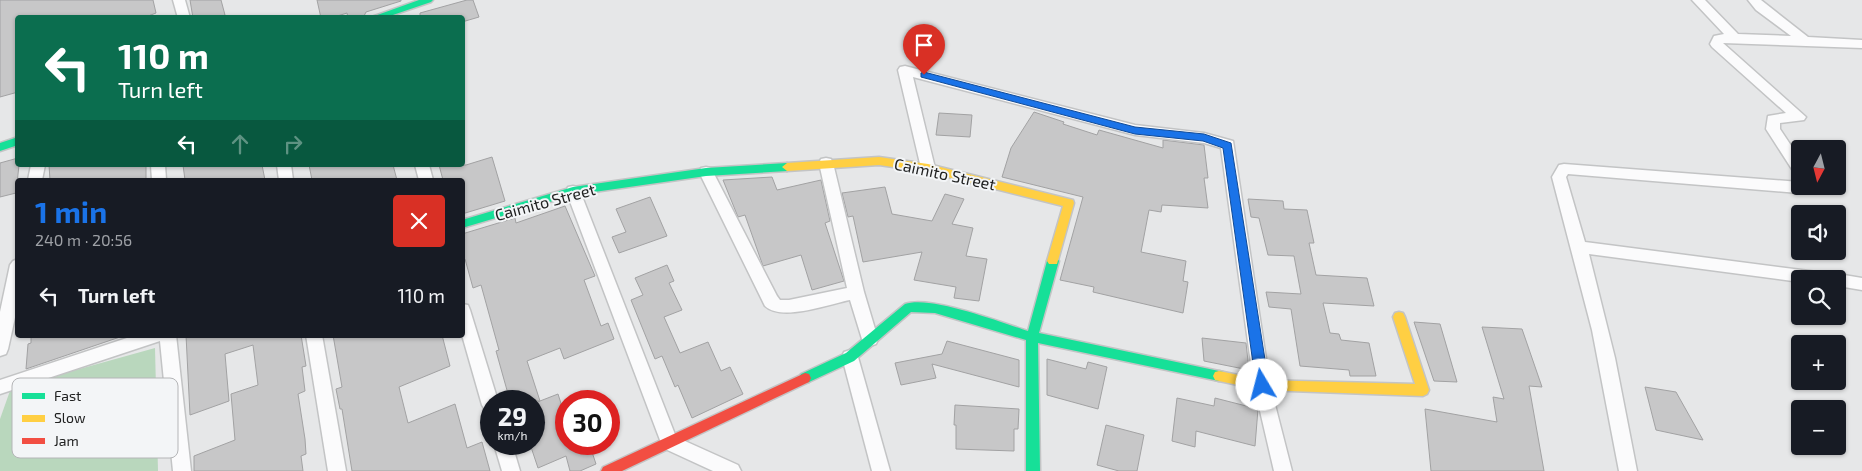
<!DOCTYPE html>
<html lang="en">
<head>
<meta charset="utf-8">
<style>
	:root { --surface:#171b24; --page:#20242c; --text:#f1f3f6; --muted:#9ea1a6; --accent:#1a73e8 }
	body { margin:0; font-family:"Exo 2",sans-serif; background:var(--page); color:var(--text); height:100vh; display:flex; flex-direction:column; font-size:19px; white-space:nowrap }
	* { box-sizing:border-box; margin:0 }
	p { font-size:16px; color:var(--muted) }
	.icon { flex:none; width:28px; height:28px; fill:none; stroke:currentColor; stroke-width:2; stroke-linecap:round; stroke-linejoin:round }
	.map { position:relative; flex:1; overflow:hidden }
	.drawer { position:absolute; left:15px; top:178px; width:450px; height:160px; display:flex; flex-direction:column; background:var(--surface); border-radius:5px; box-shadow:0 1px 4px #0004 }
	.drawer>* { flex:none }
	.hud { position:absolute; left:15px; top:15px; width:450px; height:152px; border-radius:5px; box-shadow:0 1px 4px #0004; background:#0b6e4f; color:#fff; overflow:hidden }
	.needle { width:32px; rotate:187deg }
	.tools { position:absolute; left:1791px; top:140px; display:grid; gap:10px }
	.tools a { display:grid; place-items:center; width:55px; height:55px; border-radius:5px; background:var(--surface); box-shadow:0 1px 4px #0004; font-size:25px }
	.speed { position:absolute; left:480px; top:390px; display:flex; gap:10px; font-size:25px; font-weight:700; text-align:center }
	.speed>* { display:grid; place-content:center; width:65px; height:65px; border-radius:50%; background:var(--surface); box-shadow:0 1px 4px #0004; line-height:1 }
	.speed small { font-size:12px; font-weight:400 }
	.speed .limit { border:8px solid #d22; background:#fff; color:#111 }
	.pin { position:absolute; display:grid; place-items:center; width:42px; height:42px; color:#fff; margin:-51px -21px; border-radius:50% 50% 50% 0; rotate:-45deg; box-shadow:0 0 5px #0007 }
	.pin .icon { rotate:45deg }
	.me { position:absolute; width:55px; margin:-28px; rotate:352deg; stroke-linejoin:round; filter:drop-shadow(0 0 4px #0008) }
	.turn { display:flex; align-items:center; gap:18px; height:105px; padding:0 20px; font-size:22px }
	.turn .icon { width:65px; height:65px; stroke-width:2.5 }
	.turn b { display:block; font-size:35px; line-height:42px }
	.lanes { display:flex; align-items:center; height:48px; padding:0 20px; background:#0003; justify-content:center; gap:25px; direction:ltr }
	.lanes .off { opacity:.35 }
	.round { display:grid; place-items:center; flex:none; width:52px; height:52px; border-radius:5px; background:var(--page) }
	.head { display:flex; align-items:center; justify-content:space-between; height:85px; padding:0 20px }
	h1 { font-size:30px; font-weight:700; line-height:38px; color:var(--accent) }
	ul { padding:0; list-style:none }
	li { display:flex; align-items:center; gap:15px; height:65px; padding:0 20px }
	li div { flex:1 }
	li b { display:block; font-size:19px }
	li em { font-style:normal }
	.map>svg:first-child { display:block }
	.green { fill:#b9d7bd }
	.building { fill:#c7c7c8; stroke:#a2a2a3 }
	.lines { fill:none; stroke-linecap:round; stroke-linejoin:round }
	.street-casing { stroke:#c3c4c5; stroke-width:3 }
	.fast-casing { stroke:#c3c4c5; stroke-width:3 }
	.slow-casing { stroke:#c3c4c5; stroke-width:3 }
	.jam-casing { stroke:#c3c4c5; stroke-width:3 }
	.street { fill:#fbfbfc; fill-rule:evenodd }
	.fast { fill:#16e098; fill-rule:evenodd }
	.slow { fill:#ffcf43; fill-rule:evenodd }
	.jam { fill:#f24e42; fill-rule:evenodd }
	.route { fill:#1a73e8; stroke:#114b97 }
	.labels { text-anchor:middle; stroke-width:4; stroke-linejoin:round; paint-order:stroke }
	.street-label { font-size:16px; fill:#202121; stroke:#f3f5f7 }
	.key { fill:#f3f5f7; stroke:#b4b5b7; stroke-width:1 }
	.key-label { font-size:14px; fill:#202121 }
</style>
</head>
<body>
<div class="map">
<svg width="1862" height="471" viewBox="0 0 1862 471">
	<rect width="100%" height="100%" fill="#e6e7e8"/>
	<polygon class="green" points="155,348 158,471 0,471 0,419 11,388"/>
	<g class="building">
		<polygon points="0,0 153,0 156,13 143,18 18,18 18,92 0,97"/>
		<polygon points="190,0 221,0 225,15 217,18 193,18"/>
		<polygon points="317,0 401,0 401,1 366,12 363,18 348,18 347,13 331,18 321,18"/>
		<polygon points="467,0 473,0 479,17 462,22 462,18 420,18 420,13"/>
		<polygon points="1034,112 1064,122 1063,124 1097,135 1099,130 1163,148 1163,140 1204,145 1208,178 1204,178 1208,208 1162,205 1161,212 1149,210 1141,252 1186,261 1183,281 1188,282 1183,313 1093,292 1094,287 1060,280 1083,197 1002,177 1011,148"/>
		<polygon points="939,113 972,115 970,137 936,135"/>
		<polygon points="492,157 505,201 462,214 462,180 443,180 439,165 466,165"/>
		<polygon points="18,158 18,165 19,165 16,193 0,197 0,163"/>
		<polygon points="49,165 146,165 146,180 50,180"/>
		<polygon points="183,165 262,165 265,180 185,180"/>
		<polygon points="309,165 393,165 397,180 312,180"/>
		<polygon points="772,177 777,190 821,180 830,221 825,223 844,281 812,290 801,255 763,266 745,215 738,217 723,180"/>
		<polygon points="885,187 892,214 932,221 945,194 964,199 952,224 973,228 966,256 987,259 979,301 954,298 956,287 914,280 922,252 863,262 853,216 848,217 842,193"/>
		<polygon points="650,197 667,236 619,253 612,237 626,232 616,209"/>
		<polygon points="1248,199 1283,201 1284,209 1307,210 1314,243 1309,243 1316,275 1367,278 1374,306 1323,303 1330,333 1339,334 1341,340 1369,343 1376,376 1350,376 1349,370 1300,366 1291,309 1269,307 1266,292 1301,294 1294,256 1268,255 1259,218 1251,217"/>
		<polygon points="565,206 595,276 584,280 601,326 608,323 614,339 564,359 560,348 527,361 540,401 558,394 566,419 566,444 595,444 590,446 596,464 580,471 570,471 566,456 538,468 530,444 534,444 534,404 540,401 510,401 496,351 499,350 481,285 473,288 465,259 462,260 462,234 515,218 516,223"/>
		<polygon points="667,265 674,281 669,283 682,310 664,317 680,353 708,342 721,371 730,367 743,394 692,418 678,385 675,387 662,356 655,359 631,300 643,295 635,278"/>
		<polygon points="1414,322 1440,324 1457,382 1434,381"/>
		<polygon points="1482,327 1522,329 1542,387 1529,386 1544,471 1431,471 1425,409 1497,422 1493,397 1504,399"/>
		<polygon points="31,335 120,335 120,337 26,369 28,344 31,343"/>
		<polygon points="186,335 301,335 306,366 302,367 305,391 298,394 305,439 306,454 301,456 303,471 194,471 194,456 235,440 231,394 258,385 253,345 225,354 229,401 190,415"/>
		<polygon points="333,335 442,335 450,366 399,387 408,423 455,404 467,448 482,442 490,471 352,471 342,409 340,409 336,389 342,387"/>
		<polygon points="1202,338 1246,343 1249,370 1204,361"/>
		<polygon points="947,341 1019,360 1019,387 932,364 936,378 901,385 895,363 942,354"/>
		<polygon points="1047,359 1086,369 1088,362 1107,367 1098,409 1047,395"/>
		<polygon points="1645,387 1676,392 1703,440 1656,430"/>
		<polygon points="1177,398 1214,406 1215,398 1258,409 1255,446 1196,431 1195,447 1172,441"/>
		<polygon points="955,405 1019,409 1018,429 1014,429 1014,451 956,449 956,425 954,425"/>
		<polygon points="1106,425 1144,435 1137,471 1119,471 1097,465"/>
	</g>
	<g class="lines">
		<g class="street-casing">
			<g id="street">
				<polygon points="173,0 185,0 190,18 178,18"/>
				<polygon points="1692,0 1705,0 1738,34 1791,36 1756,10 1748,0 1761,0 1808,37 1862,40 1862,48 1723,43 1806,117 1804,120 1780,123 1780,129 1800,159 1800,175 1795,174 1766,129 1768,116 1786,113 1712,47 1710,44 1714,36 1724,34"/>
				<polygon points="905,66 1135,125 1204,133 1233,141 1270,385 1292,471 1274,471 1254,385 1221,148 1204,143 1135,135 913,77 935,168 933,172 928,173 923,172 921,168 898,70 900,67"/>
				<path d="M826,158L831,159L833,163L864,292L878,339L876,344L870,346L864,344L862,339L850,300C829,304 782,322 765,306L699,172L701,168L706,167L711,168L777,296L780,300H789L847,288L819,163L821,159Z"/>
				<polygon points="1564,164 1800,182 1800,186 1814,186 1812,190 1798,193 1568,174 1566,177 1585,242 1825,273 1832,277 1838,274 1862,278 1862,290 1838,286 1838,279 1800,279 1800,282 1589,254 1615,358 1637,471 1619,471 1592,330 1552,177 1559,165"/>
				<polygon points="31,165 45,165 42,180 28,180"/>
				<polygon points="151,165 165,165 166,180 152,180"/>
				<polygon points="277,165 291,165 293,180 279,180"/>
				<polygon points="415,165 429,165 433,180 419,180"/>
				<polygon points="573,186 578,187 580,191 676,437 738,465 741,471 713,471 663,448 566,191 568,187"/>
				<polygon points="18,259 18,304 8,349 6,354 0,356 0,312 10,265 13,261"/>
				<polygon points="462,304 468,305 470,310 498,401 491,401 491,413 485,410 482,405 462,335"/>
				<polygon points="136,335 176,335 191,471 173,471 160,341 0,394 0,380"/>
				<polygon points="306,335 322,335 346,471 328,471"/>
				<polygon points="850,350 856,352 858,357 890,471 872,471 842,357 844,352"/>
				<polygon points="494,444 512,444 520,471 502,471"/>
			</g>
		</g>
		<g class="fast-casing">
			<g id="fast">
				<polygon points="419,0 433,0 431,2 384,18 369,18"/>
				<polygon points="18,137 18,145 0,151 0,143"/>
				<polygon points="787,163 792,167 787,171 706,176 573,195 462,228 462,220 573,187 706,168"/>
				<path d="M1053,256L1057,258L1059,261L1039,333L1219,371L1223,372L1225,376L1223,380L1219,381L1038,343L1040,471H1026V340L935,313L911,312L854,361L809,382L805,383L801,382L799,378L801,374L846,353L905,304C930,295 1000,322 1028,331L1047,261L1049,258Z"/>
			</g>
		</g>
		<g class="slow-casing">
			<g id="slow">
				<polygon points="879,157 928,164 1073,200 1074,203 1057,264 1049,264 1047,261 1063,206 928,172 879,165 787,171 782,167 787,163"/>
				<polygon points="1399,312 1403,313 1405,317 1429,390 1427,394 1423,396 1262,390 1219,381 1215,380 1213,376 1215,372 1219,371 1262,380 1415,384 1393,317 1395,313"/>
			</g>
		</g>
		<g class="jam-casing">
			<polygon id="jam" points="805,373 809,374 811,378 809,382 622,471 601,471 603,467"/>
		</g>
		<use href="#street" class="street"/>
		<use href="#fast" class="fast"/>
		<use href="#slow" class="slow"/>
		<use href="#jam" class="jam"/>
	</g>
	<polygon class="route" points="924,72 1135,127 1204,134 1231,143 1269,385 1267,389 1262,391 1258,389 1256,385 1223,148 1203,141 1135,134 921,77 921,73"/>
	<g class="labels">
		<g class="street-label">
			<text transform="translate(945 174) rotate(12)" y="6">Caimito Street</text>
			<text transform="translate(545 202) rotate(-15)" y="6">Caimito Street</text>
		</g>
	</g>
	<rect x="12" y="378" width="166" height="80" rx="8" class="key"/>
	<rect x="22" y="393" width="23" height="6" fill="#16e098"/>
	<rect x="22" y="415" width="23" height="7" fill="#ffcf43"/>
	<rect x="22" y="438" width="23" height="6" fill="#f24e42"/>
	<g class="key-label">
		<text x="54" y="401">Fast</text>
		<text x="54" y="423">Slow</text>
		<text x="54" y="446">Jam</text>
	</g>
</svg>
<div class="tools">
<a><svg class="needle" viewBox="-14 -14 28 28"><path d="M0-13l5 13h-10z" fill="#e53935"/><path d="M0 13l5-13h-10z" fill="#9ea1a6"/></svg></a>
<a><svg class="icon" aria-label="sound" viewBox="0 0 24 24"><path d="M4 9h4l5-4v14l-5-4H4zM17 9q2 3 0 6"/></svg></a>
<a><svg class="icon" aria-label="search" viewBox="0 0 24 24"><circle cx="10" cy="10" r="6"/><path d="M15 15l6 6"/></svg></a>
<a>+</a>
<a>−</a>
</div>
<div class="speed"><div>29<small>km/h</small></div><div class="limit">30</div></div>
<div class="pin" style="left:924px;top:75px;background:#d93025"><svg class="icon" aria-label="arrive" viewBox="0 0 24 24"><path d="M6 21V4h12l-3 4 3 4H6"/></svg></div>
<svg class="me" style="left:1262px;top:385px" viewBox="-20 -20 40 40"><circle r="19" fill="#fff"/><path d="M0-13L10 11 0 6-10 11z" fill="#1a73e8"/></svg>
<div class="hud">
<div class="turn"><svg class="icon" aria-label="left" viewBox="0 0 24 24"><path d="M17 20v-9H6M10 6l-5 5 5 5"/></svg><div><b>110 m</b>Turn left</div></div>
<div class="lanes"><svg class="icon" aria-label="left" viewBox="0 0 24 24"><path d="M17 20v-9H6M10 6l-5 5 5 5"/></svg><svg class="icon off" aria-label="ahead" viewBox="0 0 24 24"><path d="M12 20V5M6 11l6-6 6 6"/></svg><svg class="icon off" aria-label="right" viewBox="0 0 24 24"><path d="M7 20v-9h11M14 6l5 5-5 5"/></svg></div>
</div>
<section class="drawer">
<div class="head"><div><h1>1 min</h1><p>240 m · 20:56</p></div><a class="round" style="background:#d93025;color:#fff"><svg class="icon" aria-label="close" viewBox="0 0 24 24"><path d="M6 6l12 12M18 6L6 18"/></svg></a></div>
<ul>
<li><svg class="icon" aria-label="left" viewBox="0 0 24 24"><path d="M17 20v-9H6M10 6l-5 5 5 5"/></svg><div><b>Turn left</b></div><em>110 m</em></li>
</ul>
</section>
</div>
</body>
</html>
